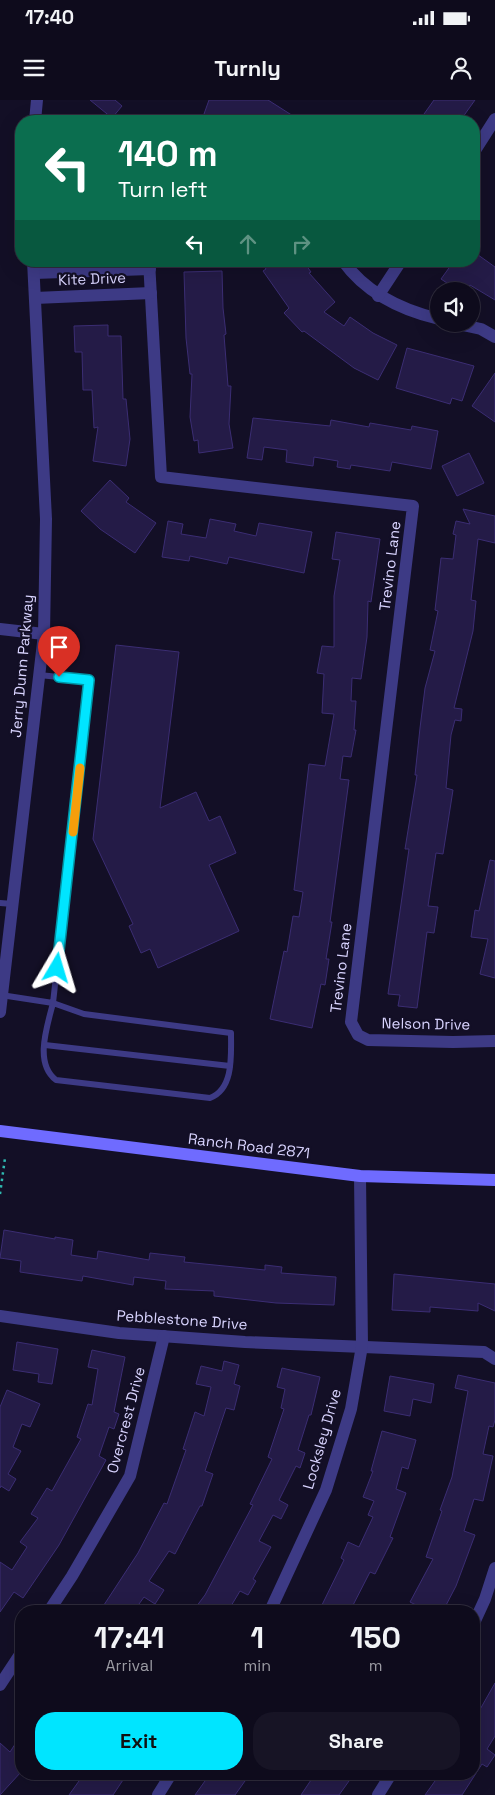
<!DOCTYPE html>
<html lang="en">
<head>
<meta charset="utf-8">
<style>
	:root { --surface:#0e0b1c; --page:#171425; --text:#f1f3f6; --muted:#9b9ba3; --line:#2e2b3b; --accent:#00e5ff }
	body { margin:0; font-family:"Space Grotesk",sans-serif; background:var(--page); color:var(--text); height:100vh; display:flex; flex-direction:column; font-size:19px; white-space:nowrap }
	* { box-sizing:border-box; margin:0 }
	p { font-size:16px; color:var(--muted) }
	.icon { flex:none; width:28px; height:28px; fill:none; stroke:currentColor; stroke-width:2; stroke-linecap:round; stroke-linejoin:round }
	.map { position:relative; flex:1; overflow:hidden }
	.details { position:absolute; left:15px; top:1505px; width:465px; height:175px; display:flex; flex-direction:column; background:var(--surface); border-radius:20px; box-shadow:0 5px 20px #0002,0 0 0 1px var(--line) }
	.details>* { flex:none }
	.banner { position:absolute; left:15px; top:15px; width:465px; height:152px; border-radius:20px; box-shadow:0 5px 20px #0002,0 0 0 1px var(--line); background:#0b6e4f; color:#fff; overflow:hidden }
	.tools { position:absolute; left:430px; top:182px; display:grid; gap:10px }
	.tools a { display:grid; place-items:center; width:50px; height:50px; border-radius:50%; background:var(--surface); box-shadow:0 5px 20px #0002,0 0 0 1px var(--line); font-size:25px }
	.pin { position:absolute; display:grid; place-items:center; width:42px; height:42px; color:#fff; margin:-51px -21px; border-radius:50% 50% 50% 0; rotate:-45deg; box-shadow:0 0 5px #0007 }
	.pin .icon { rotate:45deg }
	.me { position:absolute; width:55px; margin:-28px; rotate:7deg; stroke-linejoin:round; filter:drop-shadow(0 0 4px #0008) }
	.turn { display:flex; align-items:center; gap:18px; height:105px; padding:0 20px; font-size:22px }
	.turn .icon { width:65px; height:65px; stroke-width:2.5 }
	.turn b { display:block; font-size:35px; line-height:42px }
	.lanes { display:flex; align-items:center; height:48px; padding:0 20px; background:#0003; justify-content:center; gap:25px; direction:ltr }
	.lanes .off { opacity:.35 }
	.eta { display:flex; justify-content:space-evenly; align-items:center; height:85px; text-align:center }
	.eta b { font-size:30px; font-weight:700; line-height:35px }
	.action { display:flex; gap:10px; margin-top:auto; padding:10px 20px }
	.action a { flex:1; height:58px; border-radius:20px; background:var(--accent); color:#111; font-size:20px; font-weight:700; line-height:58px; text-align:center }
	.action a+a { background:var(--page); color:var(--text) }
	.status { display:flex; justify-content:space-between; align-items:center; height:35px; padding:0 25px; background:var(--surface); direction:ltr }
	.status svg { height:14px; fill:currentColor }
	header { display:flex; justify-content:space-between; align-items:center; height:65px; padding:0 20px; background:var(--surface); font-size:22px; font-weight:700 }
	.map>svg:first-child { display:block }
	.building { fill:#241b47; stroke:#3b2d73 }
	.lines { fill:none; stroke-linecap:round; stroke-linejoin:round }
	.path { stroke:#2fb8b0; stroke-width:2.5; stroke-dasharray:2.5 4; stroke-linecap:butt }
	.service { stroke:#3d3a85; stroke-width:6 }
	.minor { stroke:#3d3a85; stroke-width:12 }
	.tertiary { stroke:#3d3a85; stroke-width:12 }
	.secondary { stroke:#6f6bff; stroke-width:12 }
	.route-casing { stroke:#0095a6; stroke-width:12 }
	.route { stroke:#00e5ff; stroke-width:9 }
	.slow { stroke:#f59e0b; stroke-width:9 }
	.labels { text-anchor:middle; stroke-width:4.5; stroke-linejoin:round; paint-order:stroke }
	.street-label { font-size:15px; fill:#d9d4ff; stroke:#130f26 }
</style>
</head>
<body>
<div class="status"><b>17:40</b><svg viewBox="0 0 49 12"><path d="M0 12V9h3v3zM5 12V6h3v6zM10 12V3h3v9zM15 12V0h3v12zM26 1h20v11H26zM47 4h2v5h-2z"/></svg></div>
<header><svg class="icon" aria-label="menu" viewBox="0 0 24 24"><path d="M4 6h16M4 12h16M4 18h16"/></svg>Turnly<svg class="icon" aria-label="person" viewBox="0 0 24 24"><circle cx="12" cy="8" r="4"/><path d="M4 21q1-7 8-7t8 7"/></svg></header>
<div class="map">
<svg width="495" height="1695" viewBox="0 0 495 1695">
	<rect width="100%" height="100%" fill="#130f26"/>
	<g class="building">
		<polygon points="90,0 115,0 122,6 112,18"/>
		<polygon points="209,0 268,0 301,21 222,21 204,14"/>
		<polygon points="434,0 475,0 460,21 419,21"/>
		<polygon points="474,152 495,167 495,200 470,185 465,191 459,191 441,179 454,161 474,161"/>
		<polygon points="261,161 303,161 311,172 309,173 335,202 324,212 344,226 350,217 373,233 397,245 378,280 354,268 304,231 302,232 284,213 289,208 263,171 266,169"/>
		<polygon points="222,171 223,208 226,234 224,235 228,286 231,286 229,324 233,348 199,353 198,340 194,341 190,317 192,274 190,274 186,238 184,172"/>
		<polygon points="108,225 108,236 121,236 123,299 126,299 130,339 126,366 93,361 98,327 94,328 92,290 83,290 82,252 75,252 74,226"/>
		<polygon points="407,248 474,266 462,301 452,298 450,304 396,288"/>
		<polygon points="495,273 495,322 472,306"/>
		<polygon points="253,318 330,326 331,320 369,327 370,323 411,330 412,326 438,331 431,369 392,362 390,371 351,365 350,369 337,367 338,361 314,357 313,366 286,362 287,350 264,347 262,360 247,358"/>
		<polygon points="469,353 484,383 457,396 442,366"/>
		<polygon points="110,380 129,398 126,402 156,423 135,453 100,429 81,411"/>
		<polygon points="463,409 495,416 495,443 478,439 471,500 476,501 473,531 454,608 462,609 461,621 455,620 451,635 446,688 453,690 443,754 436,753 428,806 438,807 434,833 427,832 417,908 398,906 400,895 388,894 409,749 405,749 417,675 415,675 420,628 425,588 435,551 430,550 438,511 435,510 441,458 453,459 456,435 453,434 456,421 470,424"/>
		<polygon points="210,419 236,424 234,431 256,436 259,423 312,432 304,473 229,457 227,464 190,456 189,461 162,457 168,421 183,424 181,434 206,438"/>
		<polygon points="336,432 380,439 371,502 368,501 367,537 361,579 352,578 351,601 356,601 354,630 356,630 351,657 343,656 340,679 349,680 330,822 332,822 326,859 329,859 325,885 321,884 312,928 270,919 284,851 287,852 293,816 299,817 303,792 294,790 309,664 325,666 334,614 322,613 324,574 317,573 322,546 334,547 334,496 340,460 332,459"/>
		<polygon points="116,545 179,552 160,708 196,692 209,721 220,716 236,753 209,765 239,831 158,868 150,849 141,853 129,826 133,824 93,739"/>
		<polygon points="490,760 495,761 495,878 480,874 488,839 471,837 475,810 479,811"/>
		<polygon points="4,1130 55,1139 55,1137 73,1140 71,1155 97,1159 98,1151 149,1160 150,1153 185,1157 184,1162 265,1170 265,1165 282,1167 281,1173 336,1177 334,1205 276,1203 214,1196 214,1191 165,1189 166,1181 134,1177 133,1185 83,1176 82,1181 20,1172 21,1161 0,1158"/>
		<polygon points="394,1174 495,1184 495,1211 478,1203 478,1211 430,1207 430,1212 392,1210"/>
		<polygon points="17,1242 58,1249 52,1284 38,1282 39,1274 13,1270"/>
		<polygon points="92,1250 125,1257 114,1312 119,1314 114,1329 109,1327 99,1356 106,1360 59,1445 23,1498 14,1492 0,1512 0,1462 12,1470 27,1447 20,1442 38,1418 31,1414 47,1388 52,1391 81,1339 77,1337 88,1304 92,1305 98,1269 88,1267"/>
		<polygon points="224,1261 239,1265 234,1284 240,1286 234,1310 226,1308 205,1371 213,1374 202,1406 200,1406 175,1454 169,1451 149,1481 164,1490 155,1504 144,1497 134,1511 100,1511 138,1453 164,1403 167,1404 186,1350 183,1349 195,1312 204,1316 211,1287 196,1284 201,1266 222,1271"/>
		<polygon points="282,1268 320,1277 311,1315 309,1315 298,1350 305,1353 300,1368 296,1366 279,1400 288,1405 281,1419 273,1415 259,1441 271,1447 253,1479 256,1481 248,1495 240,1491 228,1511 193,1511 205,1495 253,1405 250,1404 272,1359 268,1357 284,1309 281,1308 285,1289 277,1287"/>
		<polygon points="458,1275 495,1283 495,1320 493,1327 489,1326 483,1354 493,1356 483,1401 474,1399 464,1431 475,1435 456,1486 443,1511 428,1511 410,1502 433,1459 426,1457 442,1411 440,1410 452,1377 468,1291 455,1288"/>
		<polygon points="390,1276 434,1284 431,1303 413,1299 410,1316 384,1311"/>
		<polygon points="7,1290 40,1304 30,1327 22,1324 13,1347 21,1351 8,1374 16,1379 9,1391 1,1386 0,1388 0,1307"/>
		<polygon points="382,1331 416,1340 408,1369 402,1367 396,1389 406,1393 390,1437 393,1438 375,1474 370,1472 350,1511 319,1511 344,1460 341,1458 348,1442 359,1447 373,1417 368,1415 374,1401 363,1397 373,1371 371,1371"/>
		<polygon points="495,1583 495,1636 487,1649 495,1655 487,1667 482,1664 462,1695 425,1695 440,1674 474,1674 474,1620"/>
		<polygon points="21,1635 21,1672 0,1695 0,1643 10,1652"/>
		<polygon points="84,1674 127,1674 113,1695 69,1695"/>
		<polygon points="210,1674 250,1674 235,1695 195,1695"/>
		<polygon points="315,1674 354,1674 339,1695 301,1695"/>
	</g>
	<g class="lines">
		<polyline class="path" points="0,1094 5,1058"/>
		<g class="service">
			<polyline points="0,803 13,804"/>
			<polyline points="1,895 53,903 89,580 39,575"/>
			<path d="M53,903L84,914L231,933C231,955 234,989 210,998L56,980C34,963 47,927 53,903Z"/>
			<polyline points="45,945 230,966"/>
		</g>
		<g class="minor">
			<polyline points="474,52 495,19"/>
			<polyline points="149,161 161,377 413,406 351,922 358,935 368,940 453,942 495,941"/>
			<path d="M343,161C366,193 401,210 439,219"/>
			<polyline points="34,173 150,169"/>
			<polyline points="378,196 401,161"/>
			<polyline points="35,198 151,193"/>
			<polyline points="458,224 481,229 495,237"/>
			<polyline points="0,529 44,534"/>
			<polyline points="0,1216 119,1233 245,1242 484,1252 495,1259"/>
			<polyline points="49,1511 72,1476 130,1376 164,1236"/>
			<polyline points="270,1511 326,1390 351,1309 362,1246 360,1076"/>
			<polyline points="474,1523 485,1499 495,1468"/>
			<polyline points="0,1585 21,1553"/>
			<polyline points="158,1695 171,1674"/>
			<polyline points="378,1695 391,1674"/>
		</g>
		<g class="tertiary">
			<polyline points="35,21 37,0"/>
			<polyline points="0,912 44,534 46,419 33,161"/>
		</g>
		<polyline class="secondary" points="0,1031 360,1076 495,1080"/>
	</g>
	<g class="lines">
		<g class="route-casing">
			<polyline id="route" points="57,868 89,580 59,577"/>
		</g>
		<use href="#route" class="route"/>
		<polyline class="slow" points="73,732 80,668"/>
	</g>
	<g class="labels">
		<g class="street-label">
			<text transform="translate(92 179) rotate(-2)" y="5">Kite Drive</text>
			<text transform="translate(390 466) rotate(-83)" y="5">Trevino Lane</text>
			<text transform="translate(22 566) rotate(-85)" y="5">Jerry Dunn Parkway</text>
			<text transform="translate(341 868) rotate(-83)" y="5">Trevino Lane</text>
			<text transform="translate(426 924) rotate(1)" y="5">Nelson Drive</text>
			<text transform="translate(249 1046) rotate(7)" y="5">Ranch Road 2871</text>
			<text transform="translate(182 1220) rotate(4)" y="5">Pebblestone Drive</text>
			<text transform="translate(126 1320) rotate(-75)" y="5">Overcrest Drive</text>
			<text transform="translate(322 1339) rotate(-74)" y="5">Locksley Drive</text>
		</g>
	</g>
</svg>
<div class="tools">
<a><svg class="icon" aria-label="sound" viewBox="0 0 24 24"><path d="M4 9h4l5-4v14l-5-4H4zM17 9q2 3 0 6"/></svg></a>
</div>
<div class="pin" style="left:59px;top:577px;background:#d93025"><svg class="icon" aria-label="arrive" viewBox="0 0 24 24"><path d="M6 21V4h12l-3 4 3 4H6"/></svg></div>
<svg class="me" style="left:57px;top:868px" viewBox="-20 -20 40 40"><path d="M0-17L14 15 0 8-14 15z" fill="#00e5ff" stroke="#fff" stroke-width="4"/></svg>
<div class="banner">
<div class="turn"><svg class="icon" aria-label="left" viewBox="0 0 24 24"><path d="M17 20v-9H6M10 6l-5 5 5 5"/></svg><div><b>140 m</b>Turn left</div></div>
<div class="lanes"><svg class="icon" aria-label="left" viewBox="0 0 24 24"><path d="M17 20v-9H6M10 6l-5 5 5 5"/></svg><svg class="icon off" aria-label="ahead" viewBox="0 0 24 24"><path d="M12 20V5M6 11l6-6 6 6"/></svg><svg class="icon off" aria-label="right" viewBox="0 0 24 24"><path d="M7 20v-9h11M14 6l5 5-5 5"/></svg></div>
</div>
<section class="details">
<div class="eta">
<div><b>17:41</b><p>Arrival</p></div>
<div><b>1</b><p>min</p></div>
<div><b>150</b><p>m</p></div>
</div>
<div class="action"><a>Exit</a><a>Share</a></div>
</section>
</div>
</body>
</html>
